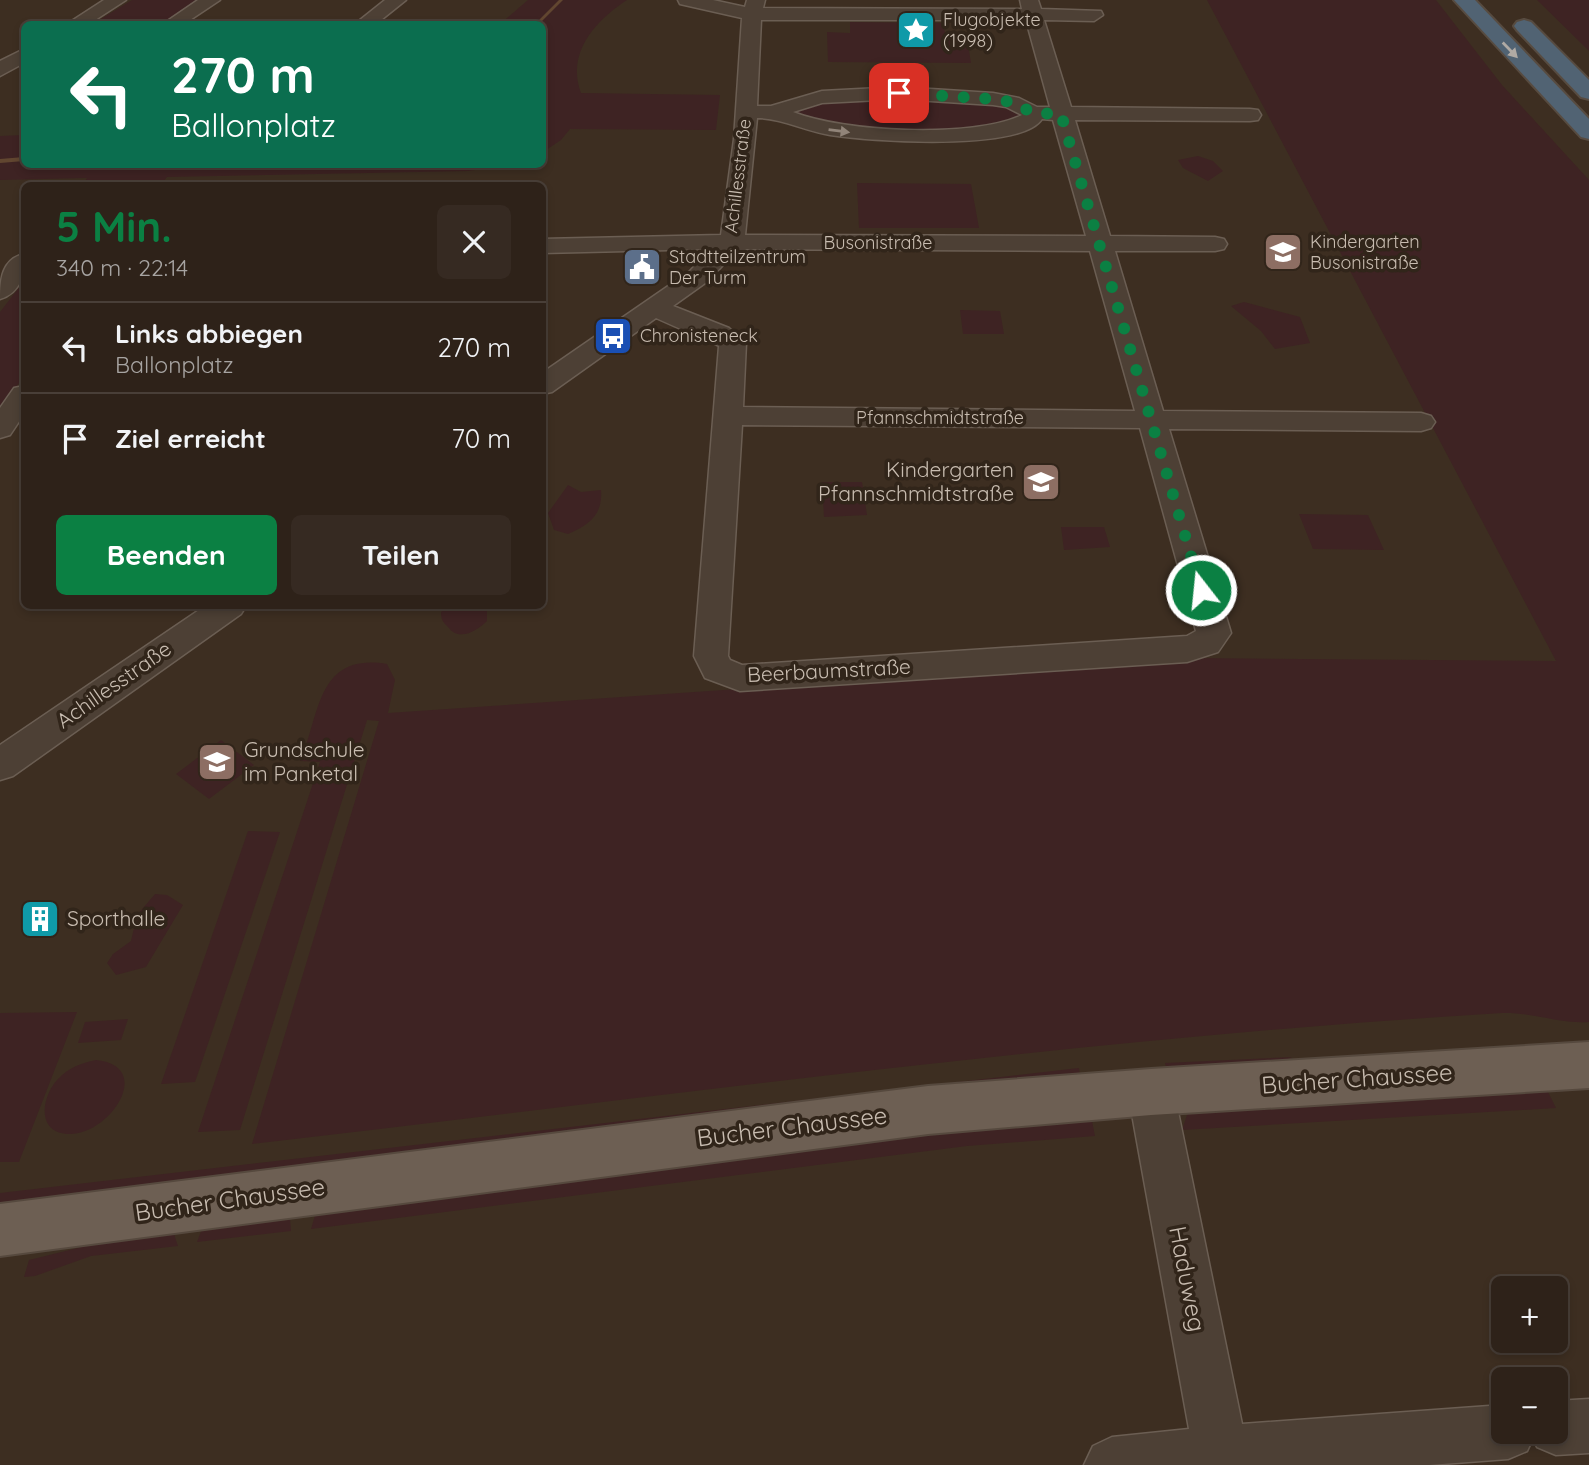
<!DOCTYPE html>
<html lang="de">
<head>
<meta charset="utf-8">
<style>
	:root { --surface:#2e2219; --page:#362a22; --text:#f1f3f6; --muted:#a7a4a2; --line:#493f38; --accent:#0b8043 }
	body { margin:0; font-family:Quicksand,sans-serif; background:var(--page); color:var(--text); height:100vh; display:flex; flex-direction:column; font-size:26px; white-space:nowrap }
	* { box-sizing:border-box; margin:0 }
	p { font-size:23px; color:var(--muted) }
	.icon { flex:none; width:38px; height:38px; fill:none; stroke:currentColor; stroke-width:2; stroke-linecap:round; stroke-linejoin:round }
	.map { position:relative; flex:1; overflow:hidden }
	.side { position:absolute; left:21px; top:182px; width:525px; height:427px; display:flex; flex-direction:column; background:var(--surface); border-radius:10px; box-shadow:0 4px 10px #0003,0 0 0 2px var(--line) }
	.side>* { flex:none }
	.banner { position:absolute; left:21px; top:21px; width:525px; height:147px; border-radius:10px; box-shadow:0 4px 10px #0003,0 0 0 2px var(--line); background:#0b6e4f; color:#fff; overflow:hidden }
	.tools { position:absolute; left:1491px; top:1276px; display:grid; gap:14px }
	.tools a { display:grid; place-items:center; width:77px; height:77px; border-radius:10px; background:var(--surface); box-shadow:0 4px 10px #0003,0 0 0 2px var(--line); font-size:35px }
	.pin { position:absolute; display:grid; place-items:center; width:60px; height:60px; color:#fff; margin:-30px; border-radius:14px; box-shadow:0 4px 10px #0006 }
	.me { position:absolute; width:77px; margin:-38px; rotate:344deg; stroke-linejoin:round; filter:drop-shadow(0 0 5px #0008) }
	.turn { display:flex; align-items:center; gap:24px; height:147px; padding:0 35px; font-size:32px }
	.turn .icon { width:91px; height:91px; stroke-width:2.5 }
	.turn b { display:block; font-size:49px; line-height:60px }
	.round { display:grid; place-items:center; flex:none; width:74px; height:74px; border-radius:10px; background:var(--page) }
	.head { display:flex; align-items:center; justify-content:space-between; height:119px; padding:0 35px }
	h1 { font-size:42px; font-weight:700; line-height:52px; color:var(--accent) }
	.action { display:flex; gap:14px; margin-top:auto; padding:14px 35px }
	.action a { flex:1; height:80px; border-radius:10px; background:var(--accent); color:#fff; font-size:28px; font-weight:700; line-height:80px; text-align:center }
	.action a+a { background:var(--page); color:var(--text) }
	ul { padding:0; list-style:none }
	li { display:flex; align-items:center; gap:21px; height:91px; padding:0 35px; border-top:2px solid var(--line) }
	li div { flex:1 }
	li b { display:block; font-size:26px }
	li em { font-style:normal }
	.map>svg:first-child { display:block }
	.green { fill:#3e2323 }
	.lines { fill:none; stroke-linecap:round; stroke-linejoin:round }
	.stream { fill:#614630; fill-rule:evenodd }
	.minor-casing { stroke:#6b5e53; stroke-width:3 }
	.major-casing { stroke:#56493e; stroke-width:4 }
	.highway-casing { stroke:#574b40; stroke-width:4 }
	.minor { fill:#4d4035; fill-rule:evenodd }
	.major { fill:#6d5f53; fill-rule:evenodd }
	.highway { fill:#516373; fill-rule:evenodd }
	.oneway { fill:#b0aaa4 }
	.oneway2 { fill:#918479 }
	.route { stroke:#0b8043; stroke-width:12; stroke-dasharray:0 21.6 }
	.labels { text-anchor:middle; stroke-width:7; stroke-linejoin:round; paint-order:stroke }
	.far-poi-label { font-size:18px; fill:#c8bcb0; stroke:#31251a; text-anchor:start }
	.far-street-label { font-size:18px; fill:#c8bcb0; stroke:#31251a }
	.poi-label { font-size:21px; fill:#c8bcb0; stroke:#31251a; text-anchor:start }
	.street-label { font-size:21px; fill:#c8bcb0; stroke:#31251a }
	.near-street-label { font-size:24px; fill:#c8bcb0; stroke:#31251a }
</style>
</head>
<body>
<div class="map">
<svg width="1589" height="1465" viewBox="0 0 1589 1465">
	<rect width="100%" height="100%" fill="#3d2e21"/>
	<g class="green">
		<polygon points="132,0 203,0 168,22 156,24 101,19"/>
		<path d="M528,0H627C595,21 566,53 581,93L720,95L716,130L570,129L561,140L543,152L542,24H500Z"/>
		<path d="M1207,0H1436L1502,85L1589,180V1022C1560,1024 1531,1012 1502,1013C1084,1038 668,1096 252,1144L379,721L367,720L240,1130L198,1132L320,762L300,761C320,718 315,652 387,664L395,680L388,713L1191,658L1556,661Z"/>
		<polygon points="1537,0 1589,0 1589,51"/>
		<polygon points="850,22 943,23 945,33 960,33 967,38 971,63 828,62 827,32 850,33"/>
		<polygon points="850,97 983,100 1024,112 1019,122 971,130 887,131 799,121 791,109"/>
		<polygon points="24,135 24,164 509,165 468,171 167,177 160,186 82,185 87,178 0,180 0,136"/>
		<polygon points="1198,156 1213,161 1223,171 1208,181 1183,168 1178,160"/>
		<polygon points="857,183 971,184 979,228 859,228"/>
		<polygon points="24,281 24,376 0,410 0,312"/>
		<polygon points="1244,302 1300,317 1310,343 1275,349 1261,331 1231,306"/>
		<polygon points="960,310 1000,311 1004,334 963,334"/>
		<polygon points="822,482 862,482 867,515 824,517"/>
		<path d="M568,485L581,492L601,490C603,515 589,525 568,534L554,530L548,513Z"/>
		<polygon points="1299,514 1368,515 1384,550 1313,549"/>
		<polygon points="1061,527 1104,527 1110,547 1064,550"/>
		<path d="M447,606H487V621C477,631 459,642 448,627C443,622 441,620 441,612Z"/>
		<polygon points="221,740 254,765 209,799 176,774"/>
		<polygon points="248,831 280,832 195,1082 161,1084"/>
		<polygon points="155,894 167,895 183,905 146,967 116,975 107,963 113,954 131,941 137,915"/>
		<polygon points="77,1012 19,1162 0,1162 0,1013"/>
		<polygon points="128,1019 121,1040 78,1043 85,1022"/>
		<polygon points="1292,1057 1277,1064 1167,1071 1165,1063"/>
		<path d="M96,1060C155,1066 111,1134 70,1134C36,1134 41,1097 58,1079C68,1068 81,1063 96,1060Z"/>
		<polygon points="1079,1068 1080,1076 976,1085 0,1203 0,1193"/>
		<polygon points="1545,1086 1556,1108 1182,1130 1187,1115 1203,1105"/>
		<polygon points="1090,1111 1095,1136 967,1146 311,1229 319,1202"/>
		<polygon points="289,1206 291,1231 197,1242 206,1218"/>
		<polygon points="171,1225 178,1246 91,1256 35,1276 24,1277 29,1260"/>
	</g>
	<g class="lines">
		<g class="stream">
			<polygon points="559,0 563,0 539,24 535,24"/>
			<polygon points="24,157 24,161 0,163 0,159"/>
		</g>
		<g class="minor-casing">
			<g id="minor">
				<polygon points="104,0 126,0 89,24 67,24"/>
				<polygon points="198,0 220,0 184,24 163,24"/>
				<polygon points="385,0 406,0 376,24 355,24"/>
				<path d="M678,0H713L745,7L747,0H765L763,8L1022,9L1020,0H1038L1041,9L1101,11L1103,15L1094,21L1044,20L1071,107L1250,109L1258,110L1261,115L1258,120L1250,121L1075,120L1110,236L1215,237L1224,239L1227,244L1224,249L1215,251H1115L1163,411L1421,413L1431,416L1435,422L1431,428L1421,431L1169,429L1231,633L1218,652L1187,662L740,691L705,678L694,656L719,346L656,318L552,392L542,394V373L690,271L711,249L542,253V239L721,235L734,139L742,18L680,4ZM761,20H1026L1050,107H1037L1019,98L993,93L899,87L822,91L771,106H757ZM899,99L993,105L1006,107L1022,115C973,139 843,132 793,112L822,103ZM757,118C781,118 805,131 830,135C867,141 1021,152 1042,119L1053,120L1086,236L745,235ZM738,249L1090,251L1135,411L743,407L746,343L729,328L673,306L708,281ZM742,425L1140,428L1196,631L1187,636L742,665L730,660L728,656Z"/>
				<polygon points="24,49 24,63 0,76 0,61"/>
				<path d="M24,254C26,272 21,293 0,299C0,279 2,259 24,254Z"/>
				<polygon points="24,386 24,414 10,435 0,438 0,408 14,388"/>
				<polygon points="205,606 246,606 241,614 13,776 0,780 0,745"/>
				<polygon points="1151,1070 1167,1076 1174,1092 1242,1424 1503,1405 1503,1432 1556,1432 1556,1401 1589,1399 1589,1453 1556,1455 1537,1447 1533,1438 1527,1451 1508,1459 1429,1465 1084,1465 1093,1446 1112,1437 1189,1429 1128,1092 1135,1076"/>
			</g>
		</g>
		<g class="major-casing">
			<polygon id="major" points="1589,1042 1589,1088 1151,1115 928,1134 0,1256 0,1204 928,1086 1151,1069"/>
		</g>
		<g class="highway-casing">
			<g id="highway">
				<polygon points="1454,0 1475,0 1589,119 1589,139 1581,137"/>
				<polygon points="1524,20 1531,22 1589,80 1589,99 1581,97 1517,30 1514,26 1517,22"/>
			</g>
		</g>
		<use href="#minor" class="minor"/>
		<use href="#major" class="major"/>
		<use href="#highway" class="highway"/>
	</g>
	<defs><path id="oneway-solid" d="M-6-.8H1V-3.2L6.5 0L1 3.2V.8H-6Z" transform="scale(1.75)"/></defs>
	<use class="oneway" href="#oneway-solid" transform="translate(1510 50) rotate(46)"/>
	<use class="oneway2" href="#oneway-solid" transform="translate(839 131) rotate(7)"/>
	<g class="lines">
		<polyline class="route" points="899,93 993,99 1012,102 1033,113 1061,114 1201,590"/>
	</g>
	<defs>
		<g id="sight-square" transform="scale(2.0125)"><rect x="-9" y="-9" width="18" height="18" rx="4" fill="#0f9aa8" stroke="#31251a"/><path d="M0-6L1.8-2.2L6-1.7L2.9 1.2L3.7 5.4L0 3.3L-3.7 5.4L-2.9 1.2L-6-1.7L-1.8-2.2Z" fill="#fff"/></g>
		<g id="school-square" transform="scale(2.0125)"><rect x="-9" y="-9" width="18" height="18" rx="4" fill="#8d6e63" stroke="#31251a"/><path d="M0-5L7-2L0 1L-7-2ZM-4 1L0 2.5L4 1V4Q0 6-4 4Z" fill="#fff"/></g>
		<g id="civic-square" transform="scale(2.0125)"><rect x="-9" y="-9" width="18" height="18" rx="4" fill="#5c6f8a" stroke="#31251a"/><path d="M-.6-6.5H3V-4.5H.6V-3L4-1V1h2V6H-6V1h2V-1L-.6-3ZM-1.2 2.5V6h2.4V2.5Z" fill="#fff"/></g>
		<g id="bus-square" transform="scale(2.0125)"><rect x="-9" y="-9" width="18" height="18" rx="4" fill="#1a4fb4" stroke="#31251a"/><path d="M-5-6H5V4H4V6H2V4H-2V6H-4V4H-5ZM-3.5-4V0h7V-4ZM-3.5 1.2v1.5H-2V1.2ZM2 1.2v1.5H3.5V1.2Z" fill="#fff"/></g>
		<g id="building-square" transform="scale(2.0125)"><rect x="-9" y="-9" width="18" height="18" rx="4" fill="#0f9aa8" stroke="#31251a"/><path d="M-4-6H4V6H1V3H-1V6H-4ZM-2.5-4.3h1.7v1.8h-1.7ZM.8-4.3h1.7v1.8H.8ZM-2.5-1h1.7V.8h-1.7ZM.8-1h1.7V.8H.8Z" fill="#fff"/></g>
	</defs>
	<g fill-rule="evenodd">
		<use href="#sight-square" x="916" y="30"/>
		<use href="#school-square" x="1283" y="252"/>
		<use href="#civic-square" x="642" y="267"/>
		<use href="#bus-square" x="613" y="336"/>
		<use href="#school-square" x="1041" y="482"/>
		<use href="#school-square" x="217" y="762"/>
		<use href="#building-square" x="40" y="919"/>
	</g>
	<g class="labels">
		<g class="far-poi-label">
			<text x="943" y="26">Flugobjekte<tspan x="943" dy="21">(1998)</tspan></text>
			<text x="1310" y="248">Kindergarten<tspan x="1310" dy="21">Busonistraße</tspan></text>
			<text x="669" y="263">Stadtteilzentrum<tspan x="669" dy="21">Der Turm</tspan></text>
			<text x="640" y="342">Chronisteneck</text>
		</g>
		<g class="far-street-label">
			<text transform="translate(738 176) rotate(-83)" y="6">Achillesstraße</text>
			<text x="878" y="249">Busonistraße</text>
			<text x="940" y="424">Pfannschmidtstraße</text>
		</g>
		<g class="poi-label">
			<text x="1014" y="477" text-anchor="end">Kindergarten<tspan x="1014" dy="24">Pfannschmidtstraße</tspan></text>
			<text x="244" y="757">Grundschule<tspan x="244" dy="24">im Panketal</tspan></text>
			<text x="67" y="926">Sporthalle</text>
		</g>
		<g class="street-label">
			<text transform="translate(829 671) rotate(-3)" y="7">Beerbaumstraße</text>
			<text transform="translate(114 685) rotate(-35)" y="7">Achillesstraße</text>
		</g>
		<g class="near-street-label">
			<text transform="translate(1357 1079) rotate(-4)" y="8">Bucher Chaussee</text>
			<text transform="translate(792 1127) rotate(-7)" y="8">Bucher Chaussee</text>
			<text transform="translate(230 1200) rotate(-8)" y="8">Bucher Chaussee</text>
			<text transform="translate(1187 1279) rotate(79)" y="8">Haduweg</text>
		</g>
	</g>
</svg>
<div class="tools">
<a>+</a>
<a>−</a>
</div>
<div class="pin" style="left:899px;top:93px;background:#d93025"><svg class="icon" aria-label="arrive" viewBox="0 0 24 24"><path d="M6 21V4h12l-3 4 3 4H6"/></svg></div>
<svg class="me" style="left:1201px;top:590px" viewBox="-20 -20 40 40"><circle r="17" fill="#0b8043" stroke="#fff" stroke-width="3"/><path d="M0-11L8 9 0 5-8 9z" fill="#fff"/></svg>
<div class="banner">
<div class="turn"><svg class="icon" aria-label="left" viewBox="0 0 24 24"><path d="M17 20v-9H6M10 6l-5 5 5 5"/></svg><div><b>270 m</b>Ballonplatz</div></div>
</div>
<section class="side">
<div class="head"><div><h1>5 Min.</h1><p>340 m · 22:14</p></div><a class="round"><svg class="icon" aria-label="close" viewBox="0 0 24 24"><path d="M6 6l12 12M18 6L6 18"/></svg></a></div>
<ul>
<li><svg class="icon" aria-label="left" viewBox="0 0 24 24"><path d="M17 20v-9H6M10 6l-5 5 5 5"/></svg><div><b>Links abbiegen</b><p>Ballonplatz</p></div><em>270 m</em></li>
<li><svg class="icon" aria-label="arrive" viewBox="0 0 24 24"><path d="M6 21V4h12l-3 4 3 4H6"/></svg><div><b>Ziel erreicht</b></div><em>70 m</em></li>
</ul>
<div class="action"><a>Beenden</a><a>Teilen</a></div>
</section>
</div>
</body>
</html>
